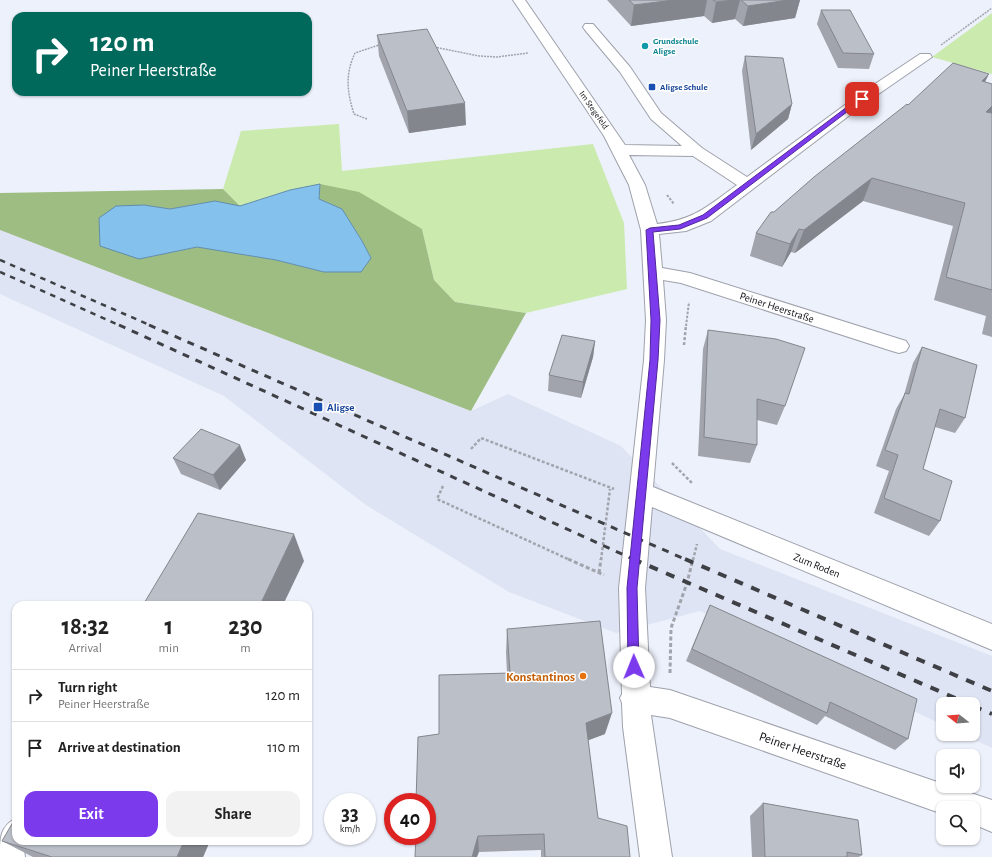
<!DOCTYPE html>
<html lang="en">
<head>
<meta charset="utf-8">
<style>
	:root { --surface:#fff; --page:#f2f2f2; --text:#222; --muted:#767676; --line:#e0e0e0; --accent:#7c3aed }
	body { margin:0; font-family:"Alegreya Sans",sans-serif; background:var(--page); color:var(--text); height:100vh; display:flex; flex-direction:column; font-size:15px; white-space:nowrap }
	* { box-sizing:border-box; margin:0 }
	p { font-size:13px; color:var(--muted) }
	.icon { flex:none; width:22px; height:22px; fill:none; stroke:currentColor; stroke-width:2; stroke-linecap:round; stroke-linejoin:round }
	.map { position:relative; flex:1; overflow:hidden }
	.details { position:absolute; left:12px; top:601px; width:300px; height:244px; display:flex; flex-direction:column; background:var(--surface); border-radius:12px; box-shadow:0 1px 3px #0004 }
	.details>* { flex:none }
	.hud { position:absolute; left:12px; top:12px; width:300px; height:84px; border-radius:12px; box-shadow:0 1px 3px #0004; background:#00695c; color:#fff; overflow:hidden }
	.needle { width:26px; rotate:287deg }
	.tools { position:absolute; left:936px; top:697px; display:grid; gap:8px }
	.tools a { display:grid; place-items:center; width:44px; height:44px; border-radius:8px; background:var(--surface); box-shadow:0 1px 3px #0004; font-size:20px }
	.speed { position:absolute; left:324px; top:793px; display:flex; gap:8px; font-size:20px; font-weight:700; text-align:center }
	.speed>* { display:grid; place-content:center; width:52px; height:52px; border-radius:50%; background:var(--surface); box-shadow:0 1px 3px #0004; line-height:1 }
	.speed small { font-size:10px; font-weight:400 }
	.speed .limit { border:6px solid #d22; background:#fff; color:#111 }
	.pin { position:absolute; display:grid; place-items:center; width:34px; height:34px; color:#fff; margin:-17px; border-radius:8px; box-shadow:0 2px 6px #0006 }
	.me { position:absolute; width:44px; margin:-22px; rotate:359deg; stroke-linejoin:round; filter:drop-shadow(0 0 3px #0008) }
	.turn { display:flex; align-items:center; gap:14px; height:84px; padding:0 12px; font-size:18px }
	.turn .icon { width:52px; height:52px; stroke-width:2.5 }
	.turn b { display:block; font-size:28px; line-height:34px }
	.eta { display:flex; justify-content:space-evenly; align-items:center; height:68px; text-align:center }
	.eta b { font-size:24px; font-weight:700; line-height:28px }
	.cta { display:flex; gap:8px; margin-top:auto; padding:8px 12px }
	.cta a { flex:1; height:46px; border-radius:12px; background:var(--accent); color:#fff; font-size:16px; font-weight:700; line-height:46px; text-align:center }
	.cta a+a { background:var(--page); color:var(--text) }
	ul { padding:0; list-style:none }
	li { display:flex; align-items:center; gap:12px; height:52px; padding:0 12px; border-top:1px solid var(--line) }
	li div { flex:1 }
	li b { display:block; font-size:15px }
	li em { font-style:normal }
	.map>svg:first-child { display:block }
	.built { fill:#dee4f4 }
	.green { fill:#caeaae }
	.forest { fill:#9dbd82 }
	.water { fill:#84c2ed; stroke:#618dac }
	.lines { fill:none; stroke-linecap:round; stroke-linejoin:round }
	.minor-casing { stroke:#9ea1ab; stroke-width:2 }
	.path-far3 { stroke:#a1a4ac; stroke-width:1.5; stroke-dasharray:2 1; stroke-linecap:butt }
	.path-far2 { stroke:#a1a4ac; stroke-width:2; stroke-dasharray:2.5 1.5; stroke-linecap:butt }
	.path-far1 { stroke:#a1a4ac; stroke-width:2.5; stroke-dasharray:3 2; stroke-linecap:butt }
	.path { stroke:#a1a4ac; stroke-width:3; stroke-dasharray:4 2.5; stroke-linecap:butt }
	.minor { fill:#fff; fill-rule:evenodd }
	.rail-far2 { stroke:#3e4045; stroke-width:2.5; stroke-dasharray:5.5 5.5; stroke-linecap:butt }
	.rail-far1 { stroke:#3e4045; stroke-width:3; stroke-dasharray:7 7; stroke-linecap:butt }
	.rail { stroke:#3e4045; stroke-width:4; stroke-dasharray:9 9; stroke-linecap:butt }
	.wall { fill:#a1a4ac }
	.shaded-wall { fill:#83868c }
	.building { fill:#bbbfc8; stroke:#83868c }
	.route { fill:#7c3aed; stroke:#51269a }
	.culture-dot { fill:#0f9aa8; stroke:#fff; stroke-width:1.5 }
	.transit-dot { fill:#1a4fb4; stroke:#fff; stroke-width:1.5 }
	.food-dot { fill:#e8710a; stroke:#fff; stroke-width:1.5 }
	.labels { text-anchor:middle; stroke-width:3; stroke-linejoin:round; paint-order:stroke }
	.far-culture-label { font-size:9px; font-weight:bold; fill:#0d838f; stroke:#fff; text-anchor:start }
	.far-transit-label { font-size:9px; font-weight:bold; fill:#164399; stroke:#fff; text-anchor:start }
	.far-street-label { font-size:9px; fill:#101115; stroke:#fff }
	.street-label { font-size:11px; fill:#101115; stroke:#fff }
	.transit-label { font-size:11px; font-weight:bold; fill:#164399; stroke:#fff; text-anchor:start }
	.near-food-label { font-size:13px; font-weight:bold; fill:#c56008; stroke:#fff; text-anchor:end }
	.near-street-label { font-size:13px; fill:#101115; stroke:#fff }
</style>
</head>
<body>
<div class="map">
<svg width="992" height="857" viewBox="0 0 992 857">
	<rect width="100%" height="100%" fill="#edf1fb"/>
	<polygon class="built" points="0,230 471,411 508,394 621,446 720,549 992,656 992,748 962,734 973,734 973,704 943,704 943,725 700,611 616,633 509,592 366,505 224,396 0,294"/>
	<g class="green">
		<polygon points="992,13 992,74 932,57"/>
		<polygon points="339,124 342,171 593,144 624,223 627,289 526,313 455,302 434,280 422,229 290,190 240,206 223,189 241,131"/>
	</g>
	<polygon class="forest" points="320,184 359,192 422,229 434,280 455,302 526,313 471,411 0,230 0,193 223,189 240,206 215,201 170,209 144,205 139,259 197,247 276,260 324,272 361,272 371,258 362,241 342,209 319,199"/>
	<polygon class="water" points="320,184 319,199 342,209 362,241 371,258 361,272 324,272 276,260 197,247 139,259 100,246 99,218 116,206 144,205 170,209 215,201 240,206 290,190"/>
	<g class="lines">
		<g class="minor-casing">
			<g id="minor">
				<path d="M513,0H525L625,145L682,146L651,119L620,72L585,30L583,27L585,24H593L630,67L661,113L702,148L747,177L857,96L920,54H930L932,57L867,102L711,221L686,231L659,234L662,268L690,273L906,341L909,346L906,351L899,353L892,351L681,283L663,280L666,320L664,360L653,487L992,624V650L652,507L645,588L650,687L670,690L943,784V786H950L992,800V832L973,824V808H943V814L670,718L651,715L672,857H640L623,727L622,703L620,698L622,694L619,588L644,360L646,320L641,230L629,185L604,136ZM629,155L693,156L737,185C708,206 694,220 657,224L645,185Z"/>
				<path d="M16,818V841H29L24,850L25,857H0C0,837 0,827 16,818Z"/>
			</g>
		</g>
		<g class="path-far3">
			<polyline points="941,45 992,8"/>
			<polyline points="434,47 479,56 497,57 528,53"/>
			<path d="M367,119L354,114C347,92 345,74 355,53L379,45"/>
		</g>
		<g class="path-far2">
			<polyline points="667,195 674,204"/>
			<polyline points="686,326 689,302"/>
		</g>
		<g class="path-far1">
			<polyline points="684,345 686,325"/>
			<polyline points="471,449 481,438 614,489"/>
			<polyline points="672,463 693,484"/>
			<polyline points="443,486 437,499 570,560"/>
			<polyline points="601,560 610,489"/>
			<polyline points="693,560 697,544"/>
		</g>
		<g class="path">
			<polyline points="568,559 604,575"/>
			<polyline points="599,573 601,559"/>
			<polyline points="670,673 671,628 687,583 693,559"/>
		</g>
		<use href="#minor" class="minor"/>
		<g class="rail-far2">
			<polyline points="0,260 152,326"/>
			<polyline points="0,272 121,326"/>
		</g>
		<g class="rail-far1">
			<polyline points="119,325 635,560"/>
			<polyline points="149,325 687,560"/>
		</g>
		<g class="rail">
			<polyline points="633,559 969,704"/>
			<polyline points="685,559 992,691"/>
			<polyline points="973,706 992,714"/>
		</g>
	</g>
	<g class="wall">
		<polygon points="607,0 800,0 795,18 743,26 735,19 712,23 704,16 631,26"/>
		<polygon points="821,10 874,54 869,69 838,68 817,24"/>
		<polygon points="377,35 466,125 409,133 379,56"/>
		<polygon points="745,56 792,104 788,119 751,150 742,71"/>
		<polygon points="985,82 992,84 992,337 982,334 986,316 934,300 953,226 863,201 795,253 791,252 782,267 750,256 756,233 774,212 908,105"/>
		<polygon points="708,330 785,406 777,425 757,420 757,445 750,463 698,456 703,349"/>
		<polygon points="595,341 593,357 581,398 548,391 549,375"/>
		<polygon points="922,347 965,418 955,433 935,427 923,469 940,521 929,536 874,513 889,471 876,466 896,409 904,395 913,363"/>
		<polygon points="173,458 246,460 220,490 181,474"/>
		<polygon points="710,605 908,739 895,750 825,716 817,725 686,661"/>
		<polygon points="507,629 605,734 588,740 598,818 630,857 541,857 541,850 479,852 439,734 507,673 506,653"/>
		<polygon points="763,803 862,855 859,857 752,857 750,816"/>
		<polygon points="2,841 210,841 203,857 33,857"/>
	</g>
	<g class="shaded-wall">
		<polygon points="674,0 707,0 704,16 631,26 634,5"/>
		<polygon points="733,0 740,0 735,19 712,23 716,2"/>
		<polygon points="788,0 800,0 795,18 743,26 748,6"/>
		<polygon points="989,74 978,96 982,81"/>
		<polygon points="465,103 466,125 409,133 407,111"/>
		<polygon points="792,104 788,119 751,150 756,134"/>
		<polygon points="992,106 992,116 986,112"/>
		<polygon points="872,178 863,201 795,253 804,230"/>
		<polygon points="799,229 791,252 782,267 790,244"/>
		<polygon points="595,341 593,357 581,398 583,382"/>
		<polygon points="240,445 246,460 220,490 213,475"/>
		<polygon points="294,534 304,561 283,605 260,605"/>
		<polygon points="612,713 605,734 581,743 586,723"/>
		<polygon points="478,836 479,852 477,857 472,857"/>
		<polygon points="184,841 210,841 203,857 177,857"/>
	</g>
	<g class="building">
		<polygon points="629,0 674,0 634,5"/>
		<polygon points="713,0 733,0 716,2"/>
		<polygon points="741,0 788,0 748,6"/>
		<polygon points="821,10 850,10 874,54 843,53"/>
		<polygon points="427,29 465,103 407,111 377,35"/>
		<polygon points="745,56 783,58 792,104 756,134"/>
		<polygon points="953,63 989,74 982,81 992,84 992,106 986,112 992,113 992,290 946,277 965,203 872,178 804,230 799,229 790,244 756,233 771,212 774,212 814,177 907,104 908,105"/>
		<polygon points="708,330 776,339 805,348 785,406 757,399 757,445 704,437"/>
		<polygon points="562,335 595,341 583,382 549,375"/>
		<polygon points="922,347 977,365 965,418 940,409 923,469 952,481 940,521 884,498 898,455 885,450 905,393 909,394"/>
		<polygon points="201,429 240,445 213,475 173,458"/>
		<polygon points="198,513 294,534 260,605 143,605"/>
		<polygon points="710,605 917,699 908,739 830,702 827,713 692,649"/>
		<polygon points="600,621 612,713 586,723 598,818 627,826 630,857 545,857 544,834 478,836 472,857 415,857 416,836 427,836 427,802 416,802 418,737 439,734 439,675 510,673 507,629"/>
		<polygon points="763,803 858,820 862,855 847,852 847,857 765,857"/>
		<polygon points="16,817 16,841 184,841 177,857 52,857 2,841"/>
	</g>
	<polygon class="route" points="859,98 864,99 707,218 680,229 653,232 660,320 658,360 637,588 639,667 638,671 634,672 630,671 628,667 627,588 650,360 651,320 646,230 650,228 679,225 703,215"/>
	<circle class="culture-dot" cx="645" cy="46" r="4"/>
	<g class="transit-dot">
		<rect x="648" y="83" width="8" height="8" rx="2"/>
		<rect x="313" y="402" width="10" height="10" rx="2"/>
	</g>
	<circle class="food-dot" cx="583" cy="676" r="4"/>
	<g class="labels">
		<g class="far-culture-label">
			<text x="653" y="44">Grundschule<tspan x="653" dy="10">Aligse</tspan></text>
		</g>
		<g class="far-transit-label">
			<text x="660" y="90">Aligse Schule</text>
		</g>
		<g class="far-street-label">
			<text transform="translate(594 110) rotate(55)" y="3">Im Stegefeld</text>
		</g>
		<g class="street-label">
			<text transform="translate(777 307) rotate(18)" y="4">Peiner Heerstraße</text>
			<text transform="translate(817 565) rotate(22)" y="4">Zum Roden</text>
		</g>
		<g class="transit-label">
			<text x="327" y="411">Aligse</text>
		</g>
		<g class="near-food-label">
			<text x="575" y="681">Konstantinos</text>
		</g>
		<g class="near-street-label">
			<text transform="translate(803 750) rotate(19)" y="5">Peiner Heerstraße</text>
		</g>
	</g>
</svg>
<div class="tools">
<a><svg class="needle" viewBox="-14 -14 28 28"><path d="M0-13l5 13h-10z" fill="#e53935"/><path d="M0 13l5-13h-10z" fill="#767676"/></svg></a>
<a><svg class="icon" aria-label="sound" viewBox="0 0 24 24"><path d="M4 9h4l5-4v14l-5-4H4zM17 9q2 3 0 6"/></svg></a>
<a><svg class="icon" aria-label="search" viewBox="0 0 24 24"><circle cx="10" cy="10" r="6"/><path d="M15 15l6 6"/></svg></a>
</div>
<div class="speed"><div>33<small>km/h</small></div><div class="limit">40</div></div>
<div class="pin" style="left:862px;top:99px;background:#d93025"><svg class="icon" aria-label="arrive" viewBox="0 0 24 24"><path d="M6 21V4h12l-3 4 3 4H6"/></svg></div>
<svg class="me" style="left:634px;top:667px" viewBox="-20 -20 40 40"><circle r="19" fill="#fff"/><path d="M0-13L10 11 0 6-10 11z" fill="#7c3aed"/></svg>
<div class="hud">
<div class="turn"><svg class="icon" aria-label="right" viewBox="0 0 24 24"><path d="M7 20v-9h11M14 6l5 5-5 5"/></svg><div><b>120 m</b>Peiner Heerstraße</div></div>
</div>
<section class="details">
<div class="eta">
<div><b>18:32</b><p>Arrival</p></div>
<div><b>1</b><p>min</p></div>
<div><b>230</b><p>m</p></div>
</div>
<ul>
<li><svg class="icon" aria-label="right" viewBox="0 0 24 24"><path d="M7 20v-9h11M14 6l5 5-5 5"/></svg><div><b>Turn right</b><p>Peiner Heerstraße</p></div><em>120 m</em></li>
<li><svg class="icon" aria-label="arrive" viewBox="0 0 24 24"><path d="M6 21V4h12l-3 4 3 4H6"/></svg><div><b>Arrive at destination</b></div><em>110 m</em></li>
</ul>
<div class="cta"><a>Exit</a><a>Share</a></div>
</section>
</div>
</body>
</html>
